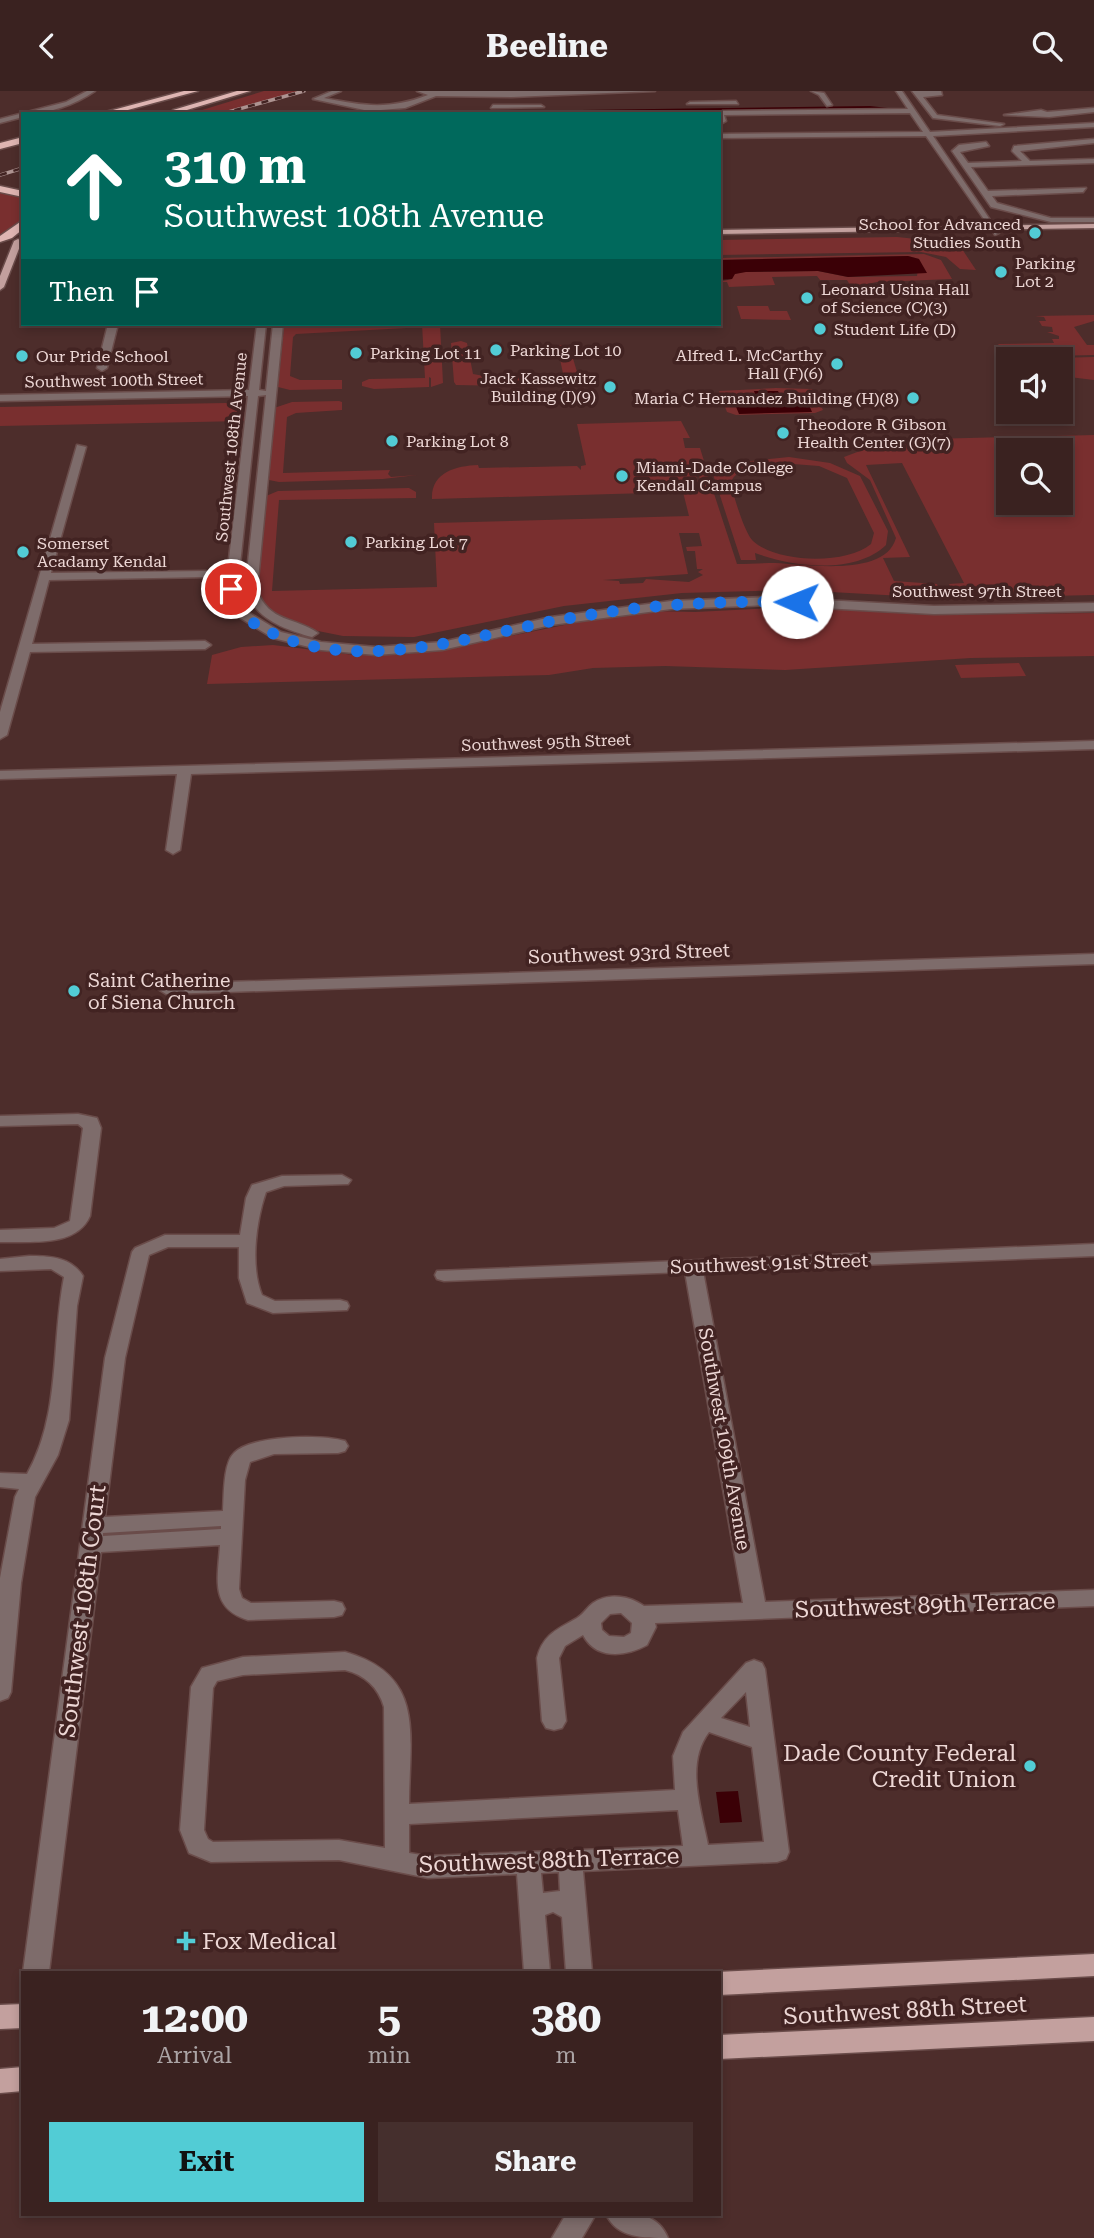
<!DOCTYPE html>
<html lang="en">
<head>
<meta charset="utf-8">
<style>
	:root { --surface:#3a2220; --page:#452f2d; --text:#f1f3f6; --muted:#aba4a5; --line:#543f3e; --accent:#52ccd5 }
	body { margin:0; font-family:"Roboto Serif",serif; background:var(--page); color:var(--text); height:100vh; display:flex; flex-direction:column; font-size:26px; white-space:nowrap }
	* { box-sizing:border-box; margin:0 }
	p { font-size:23px; color:var(--muted) }
	.icon { flex:none; width:38px; height:38px; fill:none; stroke:currentColor; stroke-width:2; stroke-linecap:round; stroke-linejoin:round }
	.map { position:relative; flex:1; overflow:hidden }
	.sheet { position:absolute; left:21px; top:1880px; width:700px; height:245px; display:flex; flex-direction:column; background:var(--surface); border-radius:0px; box-shadow:0 4px 10px #0003,0 0 0 2px var(--line) }
	.sheet>* { flex:none }
	.guide { position:absolute; left:21px; top:21px; width:700px; height:214px; border-radius:0px; box-shadow:0 4px 10px #0003,0 0 0 2px var(--line); background:#00695c; color:#fff; overflow:hidden }
	.fabs { position:absolute; left:996px; top:256px; display:grid; gap:14px }
	.fabs a { display:grid; place-items:center; width:77px; height:77px; border-radius:0px; background:var(--surface); box-shadow:0 4px 10px #0003,0 0 0 2px var(--line); font-size:35px }
	.pin { position:absolute; display:grid; place-items:center; width:60px; height:60px; color:#fff; margin:-30px; border:4px solid #fff; border-radius:50%; box-shadow:0 2px 7px #0007 }
	.me { position:absolute; width:77px; margin:-38px; rotate:271deg; stroke-linejoin:round; filter:drop-shadow(0 0 5px #0008) }
	.turn { display:flex; align-items:center; gap:24px; height:147px; padding:0 28px; font-size:32px }
	.turn .icon { width:91px; height:91px; stroke-width:2.5 }
	.turn b { display:block; font-size:49px; line-height:60px }
	.then { display:flex; align-items:center; height:66px; padding:0 28px; background:#0003; gap:14px; font-size:26px }
	.eta { display:flex; justify-content:space-evenly; align-items:center; height:119px; text-align:center }
	.eta b { font-size:42px; font-weight:700; line-height:49px }
	.cta { display:flex; gap:14px; margin-top:auto; padding:14px 28px }
	.cta a { flex:1; height:80px; border-radius:0px; background:var(--accent); color:#111; font-size:28px; font-weight:700; line-height:80px; text-align:center }
	.cta a+a { background:var(--page); color:var(--text) }
	header { display:flex; justify-content:space-between; align-items:center; height:91px; padding:0 28px; background:var(--surface); font-size:32px; font-weight:700 }
	.map>svg:first-child { display:block }
	.green { fill:#792f2f; fill-rule:evenodd }
	.water { fill:#3b0006 }
	.lines { fill:none; stroke-linecap:round; stroke-linejoin:round }
	.minor-casing { stroke:#6a4c4a; stroke-width:3 }
	.major-casing { stroke:#6a4c4a; stroke-width:3 }
	.highway-casing { stroke:#6a4c4a; stroke-width:3 }
	.minor { fill:#7e6c6b; fill-rule:evenodd }
	.major { fill:#c3a09e; fill-rule:evenodd }
	.highway { fill:#deb5b2; fill-rule:evenodd }
	.rail-casing { stroke:#ad9391; stroke-width:3.5 }
	.rail { stroke:#422322; stroke-width:2.5; stroke-dasharray:7; stroke-linecap:butt }
	.route { stroke:#1a73e8; stroke-width:12; stroke-dasharray:0 21.6 }
	.poi-dot { fill:#52ccd5; stroke:#422322; stroke-width:2.5 }
	.labels { text-anchor:middle; stroke-width:7; stroke-linejoin:round; paint-order:stroke }
	.far-poi-label { font-size:16px; fill:#edd7d5; stroke:#422322; text-anchor:start }
	.far-street-label { font-size:16px; fill:#edd7d5; stroke:#422322 }
	.street-label { font-size:19px; fill:#edd7d5; stroke:#422322 }
	.poi-label { font-size:19px; fill:#edd7d5; stroke:#422322; text-anchor:start }
	.near-street-label { font-size:23px; fill:#edd7d5; stroke:#422322 }
	.near-poi-label { font-size:23px; fill:#edd7d5; stroke:#422322; text-anchor:end }
</style>
</head>
<body>
<header><svg class="icon" aria-label="back" viewBox="0 0 24 24"><path d="M15 5l-7 7 7 7"/></svg>Beeline<svg class="icon" aria-label="search" viewBox="0 0 24 24"><circle cx="10" cy="10" r="6"/><path d="M15 15l6 6"/></svg></header>
<div class="map">
<svg width="1094" height="2147" viewBox="0 0 1094 2147">
	<rect width="100%" height="100%" fill="#4d2d2b"/>
	<g class="green">
		<polygon points="264,0 299,0 216,23 189,23"/>
		<polygon points="0,100 23,107 23,127 6,143 0,145"/>
		<polygon points="897,146 936,150 972,150 960,155 976,179 960,178 946,166 921,161 719,164 719,149"/>
		<polygon points="924,163 941,169 952,188 877,191 867,193 866,198 842,198 840,194 850,194 847,189 820,189 817,185 772,186 775,194 729,196 727,191 719,191 732,188 734,183 743,181 818,180 848,186 917,185 919,168 908,165 719,169 719,167"/>
		<polygon points="737,215 768,215 770,220 787,220 791,229 741,228"/>
		<polygon points="1094,224 1094,230 1074,236 1087,254 1094,254 1094,264 1008,266 998,253 1054,252 1052,248 1059,248 1059,245 1047,241 1053,241 1052,236 1042,235 1039,230 1046,230 1044,226 1035,225"/>
		<polygon points="404,233 408,235 407,237 296,243 293,246 290,285 300,289 342,289 342,298 290,299 278,296 284,237 298,235"/>
		<polygon points="422,233 440,233 443,292 431,296 431,287 429,286 429,296 374,298 362,295 362,291 369,288 425,287"/>
		<polygon points="461,250 467,252 473,283 484,285 482,286 534,287 523,288 509,295 456,294 454,291 451,252"/>
		<polygon points="557,254 569,254 580,291 565,292"/>
		<polygon points="1094,266 1094,289 1061,285 1060,268 1015,268"/>
		<polygon points="776,297 812,298 818,309 824,309 826,313 820,313 823,319 815,322 736,324 727,321 725,316 719,316 718,312 723,311 719,300"/>
		<polygon points="339,310 342,311 342,319 296,322 287,326 283,382 390,379 388,383 391,386 417,384 383,388 279,391 269,389 274,317 292,311"/>
		<polygon points="226,312 243,315 244,330 0,335 0,316"/>
		<path d="M681,330L690,347H683L685,357H700L704,370L692,371L701,402L704,401L695,372H704L737,473C750,473 762,472 775,472C804,473 885,487 896,447L870,389L847,372L844,366L889,349L1094,344V504L956,507L949,493L964,492L902,372L866,374L910,466L883,467L894,490L937,493L942,504L939,507L795,499L682,502L564,515L414,546L343,545L313,539L277,525L264,514L257,499L266,405L278,400L409,397L416,401V407L279,409L272,500L437,496L434,432L689,425L683,401L432,408C431,381 456,375 478,374L479,377L577,375L581,379V375L586,374L577,333ZM1008,359H1060V411H1008ZM679,442H699L702,455L686,456L687,460H695L697,478H703L698,481L703,484L689,491L646,488L643,492L620,493L619,490L603,489L688,483Z"/>
		<path d="M789,366L830,372L860,385L888,440L886,454C855,484 792,476 755,462L756,469H741L710,374L723,373L726,379L751,370ZM780,372L819,375L847,387L874,442L871,453C846,474 777,472 753,450C745,443 732,402 731,390C741,374 763,373 780,372Z"/>
		<polygon points="792,516 931,524 1094,522 1094,565 971,567 785,579 665,575 593,577 549,584 207,593 212,564 241,556 273,554 354,564 399,564 441,559 589,529 650,520 695,521"/>
		<polygon points="1019,572 1026,585 961,587 955,574"/>
	</g>
	<g class="water">
		<polygon points="870,15 888,17 434,23 439,21"/>
		<polygon points="908,165 919,168 927,182 848,186 818,180 746,181 735,183 732,188 719,189 719,169"/>
		<polygon points="754,300 778,300 781,306 777,310 807,309 812,321 739,323 734,311 763,310 756,306"/>
		<polygon points="738,1700 742,1731 720,1732 716,1701"/>
	</g>
	<g class="lines">
		<g class="minor-casing">
			<g id="minor">
				<path d="M87,0H95C75,14 48,23 23,23V26L0,32V28L66,11Z"/>
				<path d="M332,0H341L324,7C364,15 389,19 428,4L417,0H655L512,6L436,5L405,17L369,20L313,8Z"/>
				<polygon points="811,0 824,2 832,14 827,15 819,4"/>
				<polygon points="896,0 902,0 930,41 1094,32 1094,36 933,45 999,142 995,144 926,45 719,47 719,43 923,41 910,22 724,24 726,30 719,34 719,23 716,23 723,20 908,18"/>
				<polygon points="912,0 941,0 942,4 923,6 937,24 1004,33 1000,35 933,27"/>
				<polygon points="736,10 738,13 687,13 690,11"/>
				<polygon points="493,14 541,14 544,16 491,17"/>
				<polygon points="1094,17 1094,21 1049,26 1004,24 1041,19 1047,21"/>
				<polygon points="1094,48 1094,52 1020,60 1030,70 1094,68 1094,72 971,76 988,100 1086,97 1083,101 992,105 997,112 1051,127 1094,127 1094,131 1051,131 991,116 952,60 959,54 986,51 989,55 960,61 968,72 1022,70 1012,60 1014,55"/>
				<polygon points="108,233 118,233 107,277 102,280 97,277"/>
				<path d="M257,233H266L259,299L266,300L273,233H283L257,499C269,532 296,526 318,542L312,546C284,538 256,528 245,499L266,304L258,305L237,502L246,520L281,541L321,551L376,556L442,551L551,526L671,510L767,506L934,515L1094,512V520L934,523L767,514L671,518L551,534L442,559L376,564L321,559L273,547L237,525L225,502L248,305L0,310V304L249,299Z"/>
				<polygon points="77,354 86,356 51,482 206,480 212,483 206,486 49,489 32,553 205,550 211,554 205,558 30,561 7,644 0,648 0,621"/>
				<polygon points="1094,650 1094,658 191,683 180,759 173,763 166,759 177,683 0,688 0,680"/>
				<polygon points="1094,863 1094,873 166,903 158,898 166,893"/>
				<path d="M78,1023L97,1027L101,1037L90,1125C76,1157 29,1150 0,1151V1139L54,1137L70,1130L83,1037L78,1033L0,1035V1025Z"/>
				<path d="M342,1084L351,1089L348,1093L284,1095L266,1101C256,1130 250,1175 262,1204L275,1210L340,1209L347,1211L349,1215L347,1219L273,1222L247,1212L239,1187V1156H168L149,1164L125,1267L105,1426L223,1420C224,1406 223,1372 234,1362C251,1344 323,1343 345,1350L348,1355L345,1360L338,1362L274,1363L250,1371L245,1389L239,1498L242,1507L251,1512L334,1510L342,1512L345,1518L342,1524L334,1526L248,1529C209,1517 218,1487 220,1454L101,1461L49,1881H23L105,1267L132,1161L135,1157L165,1144H240L246,1107L252,1094L282,1085ZM221,1435V1438L103,1445V1442Z"/>
				<path d="M1094,1153V1165L703,1180L765,1511L1094,1499V1515L655,1532L656,1536L647,1554C625,1566 596,1569 583,1544L565,1555L559,1567L566,1630L562,1637L554,1639L546,1637L542,1630L537,1567C543,1543 558,1538 577,1527C584,1523 587,1516 593,1512C609,1501 630,1505 644,1515L743,1512L685,1181L444,1190L437,1188L435,1184L437,1180ZM621,1522L632,1532L631,1542L624,1546L609,1545L602,1539L601,1532L610,1523Z"/>
				<path d="M29,1165C50,1165 71,1166 83,1185L77,1215L69,1329L58,1364L35,1406L21,1492L11,1601L8,1607L0,1610V1487L15,1406L19,1398L0,1396V1382L27,1383C61,1323 51,1252 64,1186L51,1178L0,1180V1168Z"/>
				<path d="M345,1561C427,1584 409,1645 409,1713L675,1699L673,1665L683,1641L746,1572L754,1569L762,1572L765,1578L789,1761L786,1768L777,1771L583,1780L592,1881H566L562,1826L553,1821L545,1824L550,1881H524L517,1783L428,1787L339,1769L211,1771L189,1762L180,1739L191,1596L202,1577L243,1566ZM345,1579C365,1584 378,1596 384,1616L385,1757L339,1749L213,1751L208,1748L204,1739L213,1597L217,1590L243,1584ZM746,1601L750,1636L721,1627ZM709,1641L752,1656L764,1751L708,1754C701,1718 685,1672 709,1641ZM678,1719L683,1755L428,1765L409,1762V1733ZM559,1781L560,1800L543,1802L541,1782Z"/>
				<polygon points="566,2123 596,2123 582,2147 552,2147"/>
				<path d="M606,2123C631,2122 657,2120 668,2147C643,2147 617,2147 606,2123Z"/>
			</g>
		</g>
		<g class="major-casing">
			<g id="major">
				<polygon points="1094,133 1094,137 719,143 719,139"/>
				<polygon points="18,148 22,150 4,196 0,199 0,185 14,150"/>
				<polygon points="1094,1863 1094,1885 719,1904 719,1881 717,1881"/>
				<polygon points="23,1913 23,1937 0,1938 0,1914"/>
				<polygon points="1094,1926 1094,1950 719,1968 719,1944"/>
				<polygon points="23,1976 23,2000 0,2002 0,1978"/>
			</g>
		</g>
		<g class="highway-casing">
			<g id="highway">
				<polygon points="184,0 198,0 113,23 98,23"/>
				<polygon points="237,0 250,0 177,22 173,19"/>
				<polygon points="23,46 23,52 0,58 0,52"/>
				<polygon points="0,95 23,100 23,106 0,101"/>
				<polygon points="23,129 23,138 12,147 0,151 0,145"/>
			</g>
		</g>
		<use href="#minor" class="minor"/>
		<use href="#major" class="major"/>
		<use href="#highway" class="highway"/>
		<g class="rail-casing">
			<g id="rail">
				<polyline points="221,23 304,0"/>
				<polyline points="0,84 23,77"/>
			</g>
		</g>
		<use href="#rail" class="rail"/>
	</g>
	<g class="lines">
		<path class="route" d="M231,498C231,517 246,528 262,537C345,582 452,551 538,533C566,527 594,523 622,519C680,512 738,510 797,511"/>
	</g>
	<g class="poi-dot">
		<circle cx="1035" cy="142" r="7"/>
		<circle cx="1001" cy="181" r="7"/>
		<circle cx="807" cy="207" r="7"/>
		<circle cx="820" cy="238" r="7"/>
		<circle cx="496" cy="259" r="7"/>
		<circle cx="356" cy="262" r="7"/>
		<circle cx="22" cy="265" r="7"/>
		<circle cx="837" cy="273" r="7"/>
		<circle cx="610" cy="296" r="7"/>
		<circle cx="913" cy="307" r="7"/>
		<circle cx="783" cy="342" r="7"/>
		<circle cx="392" cy="350" r="7"/>
		<circle cx="622" cy="385" r="7"/>
		<circle cx="351" cy="451" r="7"/>
		<circle cx="23" cy="461" r="7"/>
		<circle cx="74" cy="900" r="7"/>
		<circle cx="1030" cy="1675" r="7"/>
		<path d="M182.5 1839.5h7v7h7v7h-7v7h-7v-7h-7v-7h7z"/>
	</g>
	<g class="labels">
		<g class="far-poi-label">
			<text x="1021" y="139" text-anchor="end">School for Advanced<tspan x="1021" dy="18">Studies South</tspan></text>
			<text x="1015" y="178">Parking<tspan x="1015" dy="18">Lot 2</tspan></text>
			<text x="821" y="204">Leonard Usina Hall<tspan x="821" dy="18">of Science (C)(3)</tspan></text>
			<text x="834" y="244">Student Life (D)</text>
			<text x="510" y="265">Parking Lot 10</text>
			<text x="370" y="268">Parking Lot 11</text>
			<text x="823" y="270" text-anchor="end">Alfred L. McCarthy<tspan x="823" dy="18">Hall (F)(6)</tspan></text>
			<text x="36" y="271">Our Pride School</text>
			<text x="596" y="293" text-anchor="end">Jack Kassewitz<tspan x="596" dy="18">Building (I)(9)</tspan></text>
			<text x="899" y="313" text-anchor="end">Maria C Hernandez Building (H)(8)</text>
			<text x="797" y="339">Theodore R Gibson<tspan x="797" dy="18">Health Center (G)(7)</tspan></text>
			<text x="406" y="356">Parking Lot 8</text>
			<text x="636" y="382">Miami-Dade College<tspan x="636" dy="18">Kendall Campus</tspan></text>
			<text x="365" y="457">Parking Lot 7</text>
			<text x="37" y="458">Somerset<tspan x="37" dy="18">Acadamy Kendal</tspan></text>
		</g>
		<g class="far-street-label">
			<text transform="translate(114 289) rotate(-1)" y="6">Southwest 100th Street</text>
			<text transform="translate(231 356) rotate(-84)" y="6">Southwest 108th Avenue</text>
			<text x="977" y="506">Southwest 97th Street</text>
			<text transform="translate(546 651) rotate(-2)" y="6">Southwest 95th Street</text>
		</g>
		<g class="street-label">
			<text transform="translate(629 862) rotate(-2)" y="7">Southwest 93rd Street</text>
			<text transform="translate(769 1172) rotate(-2)" y="7">Southwest 91st Street</text>
			<text transform="translate(725 1348) rotate(80)" y="7">Southwest 109th Avenue</text>
		</g>
		<g class="poi-label">
			<text x="88" y="896">Saint Catherine<tspan x="88" dy="22">of Siena Church</tspan></text>
		</g>
		<g class="near-street-label">
			<text transform="translate(925 1514) rotate(-2)" y="8">Southwest 89th Terrace</text>
			<text transform="translate(82 1520) rotate(-83)" y="8">Southwest 108th Court</text>
			<text transform="translate(549 1769) rotate(-2)" y="8">Southwest 88th Terrace</text>
			<text transform="translate(905 1919) rotate(-3)" y="8">Southwest 88th Street</text>
		</g>
		<g class="near-poi-label">
			<text x="1016" y="1670">Dade County Federal<tspan x="1016" dy="26">Credit Union</tspan></text>
			<text x="202" y="1858" text-anchor="start">Fox Medical</text>
		</g>
	</g>
</svg>
<div class="fabs">
<a><svg class="icon" aria-label="sound" viewBox="0 0 24 24"><path d="M4 9h4l5-4v14l-5-4H4zM17 9q2 3 0 6"/></svg></a>
<a><svg class="icon" aria-label="search" viewBox="0 0 24 24"><circle cx="10" cy="10" r="6"/><path d="M15 15l6 6"/></svg></a>
</div>
<div class="pin" style="left:231px;top:498px;background:#d93025"><svg class="icon" aria-label="arrive" viewBox="0 0 24 24"><path d="M6 21V4h12l-3 4 3 4H6"/></svg></div>
<svg class="me" style="left:797px;top:511px" viewBox="-20 -20 40 40"><circle r="19" fill="#fff"/><path d="M0-13L10 11 0 6-10 11z" fill="#1a73e8"/></svg>
<div class="guide">
<div class="turn"><svg class="icon" aria-label="ahead" viewBox="0 0 24 24"><path d="M12 20V5M6 11l6-6 6 6"/></svg><div><b>310 m</b>Southwest 108th Avenue</div></div>
<div class="then">Then<svg class="icon" aria-label="arrive" viewBox="0 0 24 24"><path d="M6 21V4h12l-3 4 3 4H6"/></svg></div>
</div>
<section class="sheet">
<div class="eta">
<div><b>12:00</b><p>Arrival</p></div>
<div><b>5</b><p>min</p></div>
<div><b>380</b><p>m</p></div>
</div>
<div class="cta"><a>Exit</a><a>Share</a></div>
</section>
</div>
</body>
</html>
